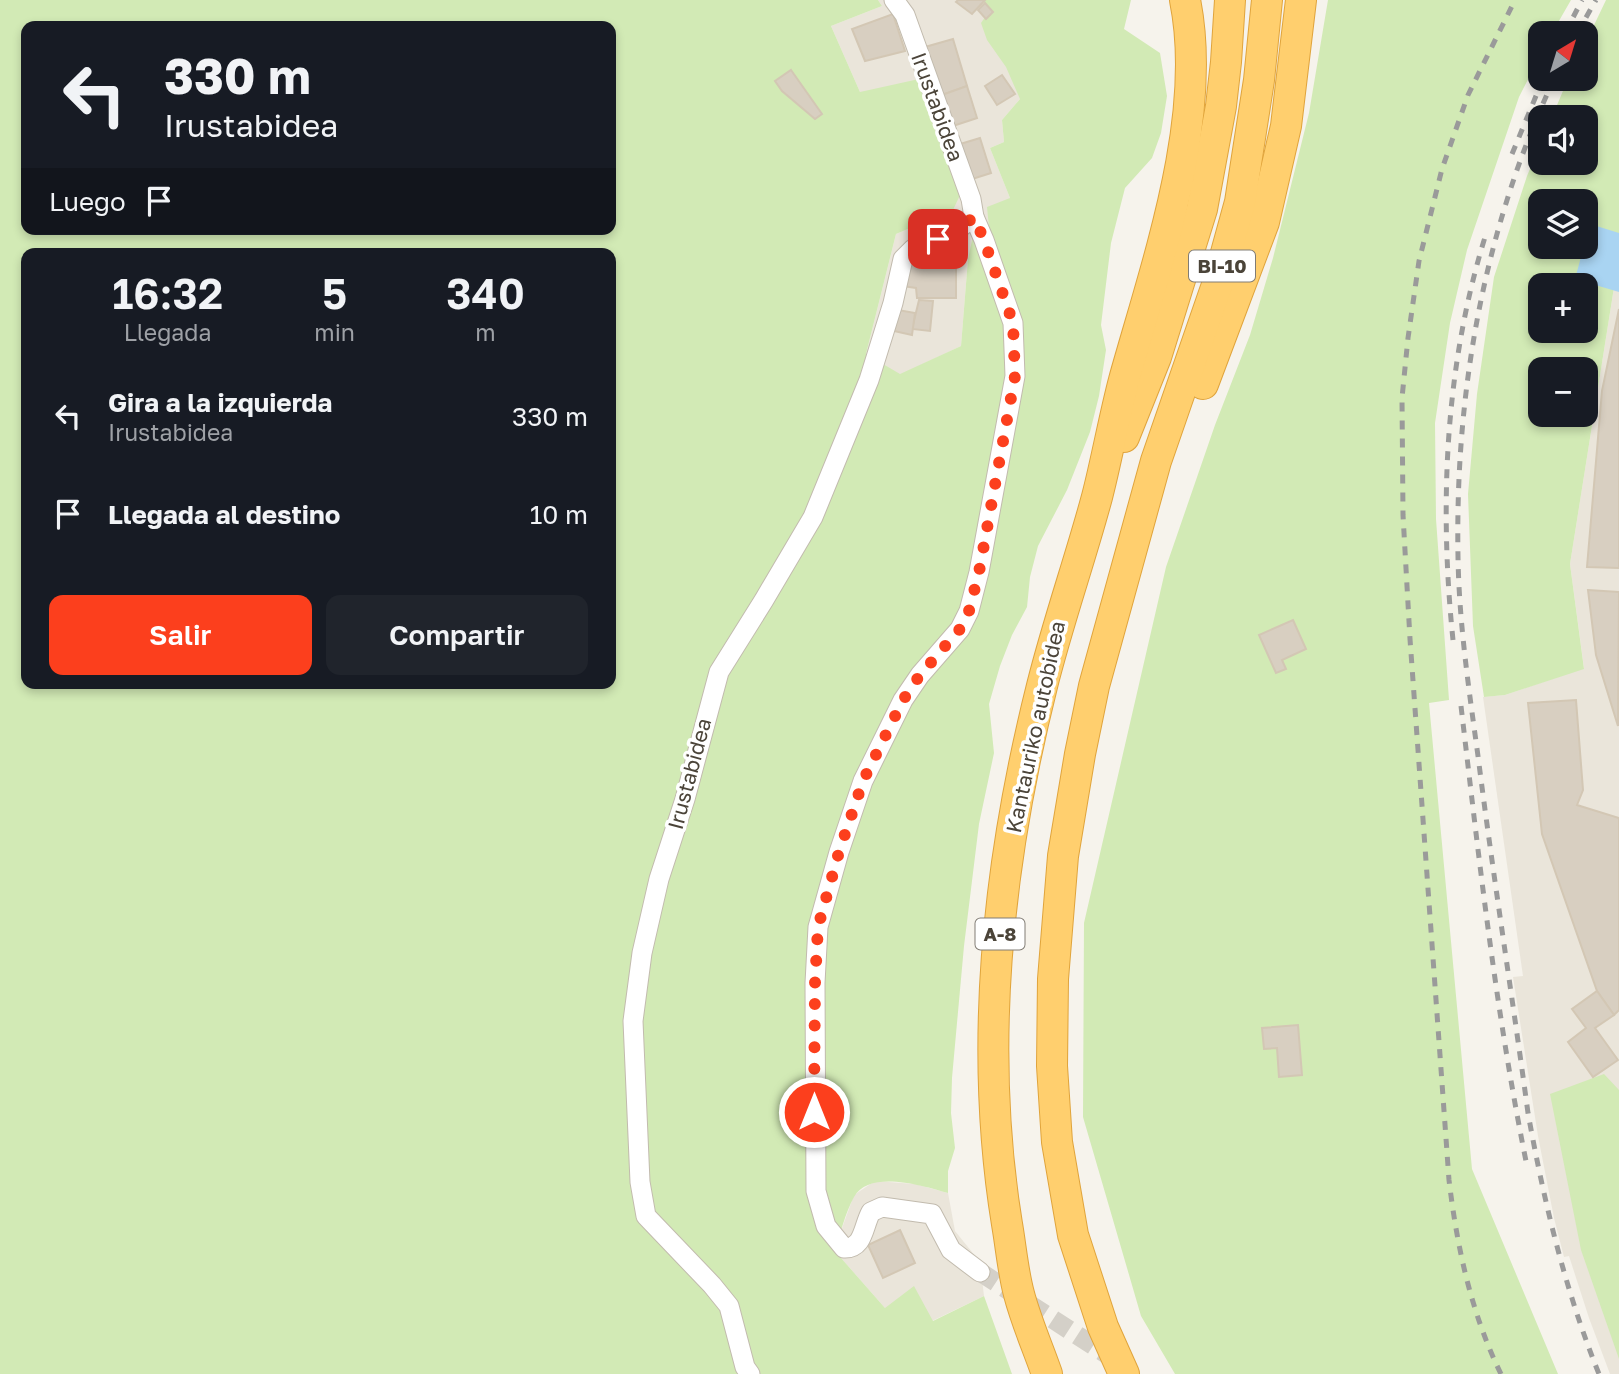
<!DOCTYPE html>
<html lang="es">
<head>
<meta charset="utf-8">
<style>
	:root { --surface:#171b24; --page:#20242c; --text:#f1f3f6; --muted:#9ea1a6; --accent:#fc3f1d }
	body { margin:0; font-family:"Golos Text",sans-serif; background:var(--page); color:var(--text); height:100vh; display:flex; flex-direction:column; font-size:26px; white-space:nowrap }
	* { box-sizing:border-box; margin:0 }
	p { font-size:23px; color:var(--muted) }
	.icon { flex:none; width:38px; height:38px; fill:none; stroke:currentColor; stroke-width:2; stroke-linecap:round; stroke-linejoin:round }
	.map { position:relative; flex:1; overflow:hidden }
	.sheet { position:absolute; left:21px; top:248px; width:595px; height:441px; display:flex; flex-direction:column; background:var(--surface); border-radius:14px; box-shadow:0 4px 10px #0003 }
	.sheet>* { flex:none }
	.banner { position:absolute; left:21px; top:21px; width:595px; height:214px; border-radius:14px; box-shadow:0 4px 10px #0003; background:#171b24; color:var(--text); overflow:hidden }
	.needle { width:46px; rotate:38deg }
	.tools { position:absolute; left:1528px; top:21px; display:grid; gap:14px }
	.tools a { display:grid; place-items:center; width:70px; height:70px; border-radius:14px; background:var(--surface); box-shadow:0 4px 10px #0003; font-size:35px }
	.pin { position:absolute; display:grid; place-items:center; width:60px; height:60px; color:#fff; margin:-30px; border-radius:14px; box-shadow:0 4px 10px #0006 }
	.me { position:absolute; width:77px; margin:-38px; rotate:0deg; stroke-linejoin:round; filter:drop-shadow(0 0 5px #0008) }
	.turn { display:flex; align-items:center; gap:24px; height:147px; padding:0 28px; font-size:32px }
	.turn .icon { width:91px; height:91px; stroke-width:2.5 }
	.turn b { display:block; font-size:49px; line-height:60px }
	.then { display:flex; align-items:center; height:66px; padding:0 28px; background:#0003; gap:14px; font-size:26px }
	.eta { display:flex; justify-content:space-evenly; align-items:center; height:119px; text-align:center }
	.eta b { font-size:42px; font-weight:600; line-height:49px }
	.cta { display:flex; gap:14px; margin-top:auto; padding:14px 28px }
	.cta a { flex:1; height:80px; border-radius:14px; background:var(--accent); color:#fff; font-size:28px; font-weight:600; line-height:80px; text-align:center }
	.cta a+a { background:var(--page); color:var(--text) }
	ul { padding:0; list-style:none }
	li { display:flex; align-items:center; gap:21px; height:98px; padding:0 28px }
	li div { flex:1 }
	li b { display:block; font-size:26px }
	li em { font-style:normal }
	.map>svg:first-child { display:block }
	.residential { fill:#eae5da }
	.green { fill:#d2eab5; fill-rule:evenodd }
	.water { fill:#a9d4f2 }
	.building { fill:#d8cfc1; stroke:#d3c7b4; stroke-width:2 }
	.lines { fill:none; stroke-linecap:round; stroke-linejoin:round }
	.minor-tunnel { stroke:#d4d0c8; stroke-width:19; stroke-dasharray:19 10; stroke-linecap:butt }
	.minor-casing { stroke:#c2bbae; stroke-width:21 }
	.highway-casing { stroke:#e0a43c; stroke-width:32 }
	.minor { stroke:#fff; stroke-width:19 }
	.highway { stroke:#ffcf6e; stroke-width:30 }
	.rail { stroke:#9a9a9a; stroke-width:5; stroke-dasharray:9 9; stroke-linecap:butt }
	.route { stroke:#fc3f1d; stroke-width:12; stroke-dasharray:0 21.6 }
	.labels { text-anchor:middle; stroke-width:7; stroke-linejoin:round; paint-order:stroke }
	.shield { fill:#fff; stroke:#817c74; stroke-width:2 }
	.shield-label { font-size:19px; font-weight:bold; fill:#4b4439 }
	.street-label { font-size:21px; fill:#4b4439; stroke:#fff }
</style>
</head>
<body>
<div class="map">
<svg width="1619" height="1374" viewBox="0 0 1619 1374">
	<rect width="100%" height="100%" fill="#f6f3ec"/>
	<g class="residential">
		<polygon points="878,0 1019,0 1020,99 1002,120 1004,142 990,148 1010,198 968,259 961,346 900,375 866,354 896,234 953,210 860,92 831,26 882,6"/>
		<polygon points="1619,256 1619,1374 1610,1374 1589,1318 1569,1256 1564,1257 1554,1218 1538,1136 1513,977 1523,976 1483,697 1505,695 1584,668 1570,564"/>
		<polygon points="875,1181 915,1184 948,1193 955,1231 980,1262 984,1296 932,1321 885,1308 834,1250 854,1195"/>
	</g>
	<g class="green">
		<path d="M0,0H878L882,6L831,26L860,92L919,79L960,195L953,210L896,234L866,354L900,374L961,346L968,259L973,236L989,227L987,207L1010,198L990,148L1004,142L1002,120L1020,99L1006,67L987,40L981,23L990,10L982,0H1131L1124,29L1160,53L1167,96L1161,133L1152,158L1125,188L1111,243L1101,325L1106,350L1099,396L1090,432L1067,490L1038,546L1030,577L1027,607L1012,635L1000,666L989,704L994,753L979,824L964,946L952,1078L951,1113L955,1148L948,1171V1193C924,1186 869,1169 854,1197C845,1213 841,1233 834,1250L885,1308L914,1286L933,1321L984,1296L1012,1374H0ZM26,26H611V229H26ZM26,254H611V684H26Z"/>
		<polygon points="1328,0 1571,0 1552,33 1540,33 1540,56 1519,97 1467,250 1450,323 1435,423 1436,519 1449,700 1429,703 1472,1169 1558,1374 1175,1374 1141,1316 1083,1117 1084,923 1166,567 1215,425 1250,335 1273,258 1309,113"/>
		<path d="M1606,0H1619V256L1570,564L1584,669L1505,695L1484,697L1473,626L1468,494L1477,394L1494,277L1527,176L1540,145V163H1586V117H1552L1568,79H1586V42ZM1540,201H1586V247H1540ZM1540,285H1586V331H1540ZM1540,369H1586V415H1540Z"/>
		<polygon points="1604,1074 1619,1090 1619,1359 1581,1250 1550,1094"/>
	</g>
	<polygon class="water" points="1590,224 1619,233 1619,292 1575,279"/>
	<g class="building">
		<polygon points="958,0 985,0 972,14 956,2"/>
		<polygon points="985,3 993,12 986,19 978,10"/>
		<polygon points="893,14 905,51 865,61 852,29"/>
		<polygon points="953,39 967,86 939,96 925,47"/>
		<polygon points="791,70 822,114 815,119 782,91 775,81"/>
		<polygon points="1002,75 1015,94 997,105 985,86"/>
		<polygon points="967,86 977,118 950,127 939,96"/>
		<polygon points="980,138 991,173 969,180 957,145"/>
		<polygon points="941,243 956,243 956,298 917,298 916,288 902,286 915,254"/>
		<polygon points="919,300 933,301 930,331 912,329"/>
		<polygon points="1619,309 1619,568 1587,567 1602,391"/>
		<polygon points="898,310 915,313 912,335 894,331"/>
		<polygon points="1588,590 1619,592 1618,726 1596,655"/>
		<polygon points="1293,620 1306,649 1282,660 1286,669 1276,673 1259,635"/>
		<polygon points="1576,700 1583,790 1577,805 1619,818 1619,1010 1614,1015 1597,991 1542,834 1528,703"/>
		<polygon points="1597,991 1614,1015 1595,1028 1618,1060 1593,1077 1568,1042 1586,1028 1572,1009"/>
		<polygon points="1298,1025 1302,1075 1279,1077 1277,1048 1264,1049 1262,1028"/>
		<polygon points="900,1230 915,1263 883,1278 868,1245"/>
	</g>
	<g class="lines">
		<polyline class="minor-tunnel" points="980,1272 1117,1361"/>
		<g class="minor-casing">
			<g id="minor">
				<path d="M894,0L905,15L971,199L974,217L984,240L1013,323L1015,376L979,572L969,611L960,629L920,675L903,700L863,781L839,852L818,927L815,983L816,1191L826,1226L844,1248C864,1249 863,1226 871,1212L882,1207L932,1214L951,1250L980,1272"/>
				<polyline points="750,1374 745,1367 729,1306 712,1285 646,1216 640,1182 633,1021 642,953 659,879 685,799 719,672 764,600 813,517 869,380 893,303 903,259 913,249 954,232 974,217"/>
			</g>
		</g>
		<g class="highway-casing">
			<g id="highway">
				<polyline points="1203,384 1264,222 1286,126 1301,0"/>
				<polyline points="1124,437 1156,357 1202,209 1221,106 1226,62 1230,0"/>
				<path d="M1047,1374C1038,1348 1026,1321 1019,1294C1013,1272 1011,1247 1007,1224C978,1046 998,861 1042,686C1058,622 1080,560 1097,497C1107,458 1114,418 1124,380C1156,265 1209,118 1185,0"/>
				<polyline points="1124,1374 1103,1327 1073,1235 1057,1142 1052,1066 1053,979 1063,856 1080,754 1094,686 1156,461 1218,282 1240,202 1259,80 1267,0"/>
			</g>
		</g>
		<use href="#minor" class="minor"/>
		<use href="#highway" class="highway"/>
		<g class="rail">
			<polyline points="1565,33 1582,0"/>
			<polyline points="1577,33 1596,0"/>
			<path d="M1554,79C1484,229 1455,391 1458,557C1459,623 1469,690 1478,756C1493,875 1512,994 1528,1113C1544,1202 1565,1290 1599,1374"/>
			<polyline points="1512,154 1543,79"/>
			<path d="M1453,640C1439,505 1445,364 1486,234"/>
			<path d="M1461,706C1479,859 1496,1014 1527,1166"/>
			<path d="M1501,1374C1471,1313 1457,1247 1449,1180L1410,639L1403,515L1402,398L1408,338L1419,261L1442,169L1468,95L1515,0"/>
		</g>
	</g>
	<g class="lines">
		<polyline class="route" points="814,1112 815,983 818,927 839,852 863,781 903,700 920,675 960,629 969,611 979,572 1015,376 1013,323 984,240 974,217 954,232 938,239"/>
	</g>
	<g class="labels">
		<g class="shield">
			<rect x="1189" y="250.5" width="66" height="31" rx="5"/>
			<rect x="975.5" y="918.5" width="49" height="31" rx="5"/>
		</g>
		<g class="shield-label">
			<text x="1222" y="273">BI-10</text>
			<text x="1000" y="941">A-8</text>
		</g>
		<g class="street-label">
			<text transform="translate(937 107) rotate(70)" y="7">Irustabidea</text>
			<text transform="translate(1036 727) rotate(-78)" y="7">Kantauriko autobidea</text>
			<text transform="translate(690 774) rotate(-75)" y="7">Irustabidea</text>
		</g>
	</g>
</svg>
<div class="tools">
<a><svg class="needle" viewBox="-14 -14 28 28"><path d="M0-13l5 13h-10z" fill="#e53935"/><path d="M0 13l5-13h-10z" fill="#9ea1a6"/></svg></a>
<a><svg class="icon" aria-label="sound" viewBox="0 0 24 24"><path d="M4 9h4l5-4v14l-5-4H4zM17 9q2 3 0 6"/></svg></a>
<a><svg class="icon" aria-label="layers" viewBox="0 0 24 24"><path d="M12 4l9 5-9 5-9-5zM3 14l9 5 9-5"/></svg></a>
<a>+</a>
<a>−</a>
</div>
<div class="pin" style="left:938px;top:239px;background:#d93025"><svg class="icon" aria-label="arrive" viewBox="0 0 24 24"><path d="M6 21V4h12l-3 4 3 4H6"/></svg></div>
<svg class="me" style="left:814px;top:1112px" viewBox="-20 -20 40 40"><circle r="17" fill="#fc3f1d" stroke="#fff" stroke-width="3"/><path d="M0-11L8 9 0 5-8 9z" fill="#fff"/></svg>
<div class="banner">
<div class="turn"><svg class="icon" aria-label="left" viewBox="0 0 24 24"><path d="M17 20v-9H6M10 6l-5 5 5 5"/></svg><div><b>330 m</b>Irustabidea</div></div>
<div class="then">Luego<svg class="icon" aria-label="arrive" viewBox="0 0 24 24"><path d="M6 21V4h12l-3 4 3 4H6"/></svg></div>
</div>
<section class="sheet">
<div class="eta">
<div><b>16:32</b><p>Llegada</p></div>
<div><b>5</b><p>min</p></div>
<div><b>340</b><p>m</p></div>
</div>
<ul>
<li><svg class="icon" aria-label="left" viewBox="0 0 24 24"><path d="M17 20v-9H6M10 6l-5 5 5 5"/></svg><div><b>Gira a la izquierda</b><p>Irustabidea</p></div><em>330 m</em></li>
<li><svg class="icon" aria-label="arrive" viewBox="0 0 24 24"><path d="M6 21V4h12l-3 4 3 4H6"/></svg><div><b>Llegada al destino</b></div><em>10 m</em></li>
</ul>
<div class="cta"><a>Salir</a><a>Compartir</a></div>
</section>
</div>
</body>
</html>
